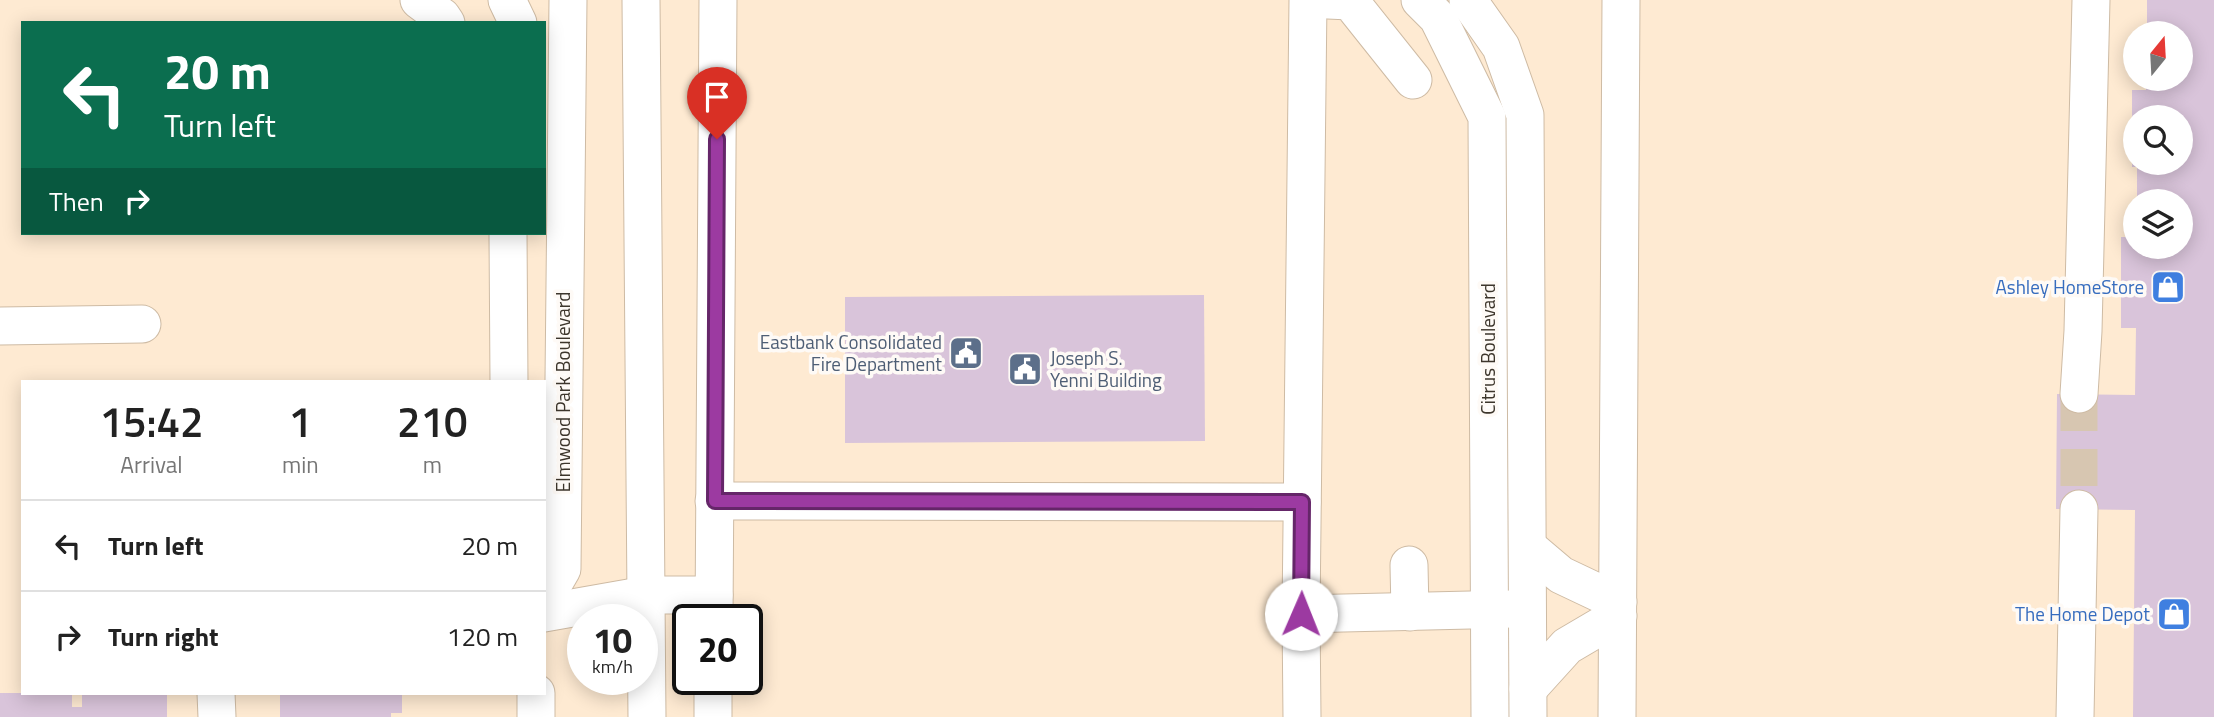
<!DOCTYPE html>
<html lang="en">
<head>
<meta charset="utf-8">
<style>
	:root { --surface:#fff; --page:#f6f6f6; --text:#222; --muted:#767676; --line:#e0e0e0 }
	body { margin:0; font-family:"Titillium Web",sans-serif; background:var(--page); color:var(--text); height:100vh; display:flex; flex-direction:column; font-size:26px; white-space:nowrap }
	* { box-sizing:border-box; margin:0 }
	p { font-size:23px; color:var(--muted) }
	.icon { flex:none; width:38px; height:38px; fill:none; stroke:currentColor; stroke-width:2; stroke-linecap:round; stroke-linejoin:round }
	.map { position:relative; flex:1; overflow:hidden }
	.sheet { position:absolute; left:21px; top:380px; width:525px; height:315px; display:flex; flex-direction:column; background:var(--surface); border-radius:0px; box-shadow:0 4px 18px #0003 }
	.sheet>* { flex:none }
	.hud { position:absolute; left:21px; top:21px; width:525px; height:214px; border-radius:0px; box-shadow:0 4px 18px #0003; background:#0b6e4f; color:#fff; overflow:hidden }
	.needle { width:46px; rotate:18deg }
	.fabs { position:absolute; left:2123px; top:21px; display:grid; gap:14px }
	.fabs a { display:grid; place-items:center; width:70px; height:70px; border-radius:50%; background:var(--surface); box-shadow:0 4px 18px #0003; font-size:35px }
	.speed { position:absolute; left:567px; top:604px; display:flex; gap:14px; font-size:35px; font-weight:700; text-align:center }
	.speed>* { display:grid; place-content:center; width:91px; height:91px; border-radius:50%; background:var(--surface); box-shadow:0 4px 18px #0003; line-height:1 }
	.speed small { font-size:18px; font-weight:400 }
	.speed .limit { border:4px solid #111; border-radius:10px; background:#fff; color:#111 }
	.pin { position:absolute; display:grid; place-items:center; width:60px; height:60px; color:#fff; margin:-72px -30px; border-radius:50% 50% 50% 0; rotate:-45deg; box-shadow:0 0 7px #0007 }
	.pin .icon { rotate:45deg }
	.me { position:absolute; width:77px; margin:-38px; rotate:1deg; stroke-linejoin:round; filter:drop-shadow(0 0 5px #0008) }
	.turn { display:flex; align-items:center; gap:24px; height:147px; padding:0 28px; font-size:32px }
	.turn .icon { width:91px; height:91px; stroke-width:2.5 }
	.turn b { display:block; font-size:49px; line-height:60px }
	.then { display:flex; align-items:center; height:66px; padding:0 28px; background:#0003; gap:14px; font-size:26px }
	.eta { display:flex; justify-content:space-evenly; align-items:center; height:119px; text-align:center }
	.eta b { font-size:42px; font-weight:600; line-height:49px }
	ul { padding:0; list-style:none }
	li { display:flex; align-items:center; gap:21px; height:91px; padding:0 28px; border-top:2px solid var(--line) }
	li div { flex:1 }
	li b { display:block; font-size:26px }
	li em { font-style:normal }
	.map>svg:first-child { display:block }
	.building { fill:#d9c4da; fill-rule:evenodd }
	.lines { fill:none; stroke-linecap:round; stroke-linejoin:round }
	.minor-tunnel { stroke:#d7c6b1; stroke-width:37; stroke-dasharray:37 18; stroke-linecap:butt }
	.minor-casing { stroke:#cebba4; stroke-width:39 }
	.minor { stroke:#fff; stroke-width:37 }
	.route-casing { stroke:#652669; stroke-width:18 }
	.route { stroke:#9c3aa1; stroke-width:12 }
	.labels { text-anchor:middle; stroke-width:7; stroke-linejoin:round; paint-order:stroke }
	.shop-label { font-size:19px; fill:#366cbe; stroke:#fefaf6; text-anchor:end }
	.service-label { font-size:19px; fill:#4e5e75; stroke:#fefaf6; text-anchor:end }
	.street-label { font-size:19px; fill:#3d362c; stroke:#fefaf6 }
</style>
</head>
<body>
<div class="map">
<svg width="2214" height="717" viewBox="0 0 2214 717">
	<rect width="100%" height="100%" fill="#feead2"/>
	<g class="building">
		<path d="M2147,0H2214V717H2133L2135,510L2056,509L2057,394L2135,395L2136,328H2121V237H2135V247H2180V201H2137V167H2132V90H2146V79H2180V33H2147ZM2135,117H2180V163H2135Z"/>
		<polygon points="1204,295 1205,441 845,443 845,297"/>
		<polygon points="0,693 72,693 72,707 82,707 82,693 167,693 167,717 0,717"/>
		<polygon points="280,693 402,693 402,713 391,713 391,717 280,717"/>
	</g>
	<g class="lines">
		<polyline class="minor-tunnel" points="2079,394 2079,509"/>
		<g class="minor-casing">
			<g id="minor">
				<polyline points="419,0 442,17 446,23"/>
				<polyline points="507,0 518,23"/>
				<polyline points="641,0 647,717"/>
				<polyline points="1328,0 1350,1 1413,80"/>
				<polyline points="1420,0 1438,18 1487,117 1490,717"/>
				<polyline points="1468,0 1501,47 1525,115 1528,717"/>
				<polyline points="508,233 509,382"/>
				<polyline points="0,326 142,324"/>
				<polyline points="2079,394 2083,331 2091,0"/>
				<polyline points="714,501 1302,502"/>
				<polyline points="1528,547 1561,575 1618,602"/>
				<polyline points="1409,565 1410,612"/>
				<polyline points="544,600 562,569 568,0"/>
				<polyline points="544,613 646,595 714,595"/>
				<polyline points="1301,614 1513,609"/>
				<polyline points="714,620 718,0"/>
				<polyline points="1528,689 1567,646 1618,616"/>
				<polyline points="216,693 217,717"/>
				<polyline points="536,717 536,693"/>
				<polyline points="713,717 713,679"/>
				<polyline points="1302,717 1301,614 1308,0"/>
				<polyline points="1617,717 1621,0"/>
				<polyline points="2075,717 2079,509"/>
			</g>
		</g>
		<use href="#minor" class="minor"/>
	</g>
	<g class="lines">
		<g class="route-casing">
			<polyline id="route" points="717,139 715,501 1302,502 1301,614"/>
		</g>
		<use href="#route" class="route"/>
	</g>
	<defs>
		<g id="shop-square" transform="scale(1.75)"><rect x="-9" y="-9" width="18" height="18" rx="4" fill="#3f7fe0" stroke="#fefaf6"/><path d="M-5-2.5h2.3a2.7 3.5 0 0 1 5.4 0H5L5.5 6h-11ZM-1.5-2.5h3a1.5 2.3 0 0 0-3 0Z" fill="#fff"/></g>
		<g id="civic-square" transform="scale(1.75)"><rect x="-9" y="-9" width="18" height="18" rx="4" fill="#5c6f8a" stroke="#fefaf6"/><path d="M-.6-6.5H3V-4.5H.6V-3L4-1V1h2V6H-6V1h2V-1L-.6-3ZM-1.2 2.5V6h2.4V2.5Z" fill="#fff"/></g>
	</defs>
	<g fill-rule="evenodd">
		<use href="#shop-square" x="2168" y="287"/>
		<use href="#civic-square" x="966" y="353"/>
		<use href="#civic-square" x="1025" y="369"/>
		<use href="#shop-square" x="2174" y="614"/>
	</g>
	<g class="labels">
		<g class="shop-label">
			<text x="2144" y="294">Ashley HomeStore</text>
			<text x="2150" y="621">The Home Depot</text>
		</g>
		<g class="service-label">
			<text x="942" y="349">Eastbank Consolidated<tspan x="942" dy="22">Fire Department</tspan></text>
			<text x="1050" y="365" text-anchor="start">Joseph S.<tspan x="1050" dy="22">Yenni Building</tspan></text>
		</g>
		<g class="street-label">
			<text transform="translate(1488 349) rotate(-90)" y="7">Citrus Boulevard</text>
			<text transform="translate(563 392) rotate(-90)" y="7">Elmwood Park Boulevard</text>
		</g>
	</g>
</svg>
<div class="fabs">
<a><svg class="needle" viewBox="-14 -14 28 28"><path d="M0-13l5 13h-10z" fill="#e53935"/><path d="M0 13l5-13h-10z" fill="#767676"/></svg></a>
<a><svg class="icon" aria-label="search" viewBox="0 0 24 24"><circle cx="10" cy="10" r="6"/><path d="M15 15l6 6"/></svg></a>
<a><svg class="icon" aria-label="layers" viewBox="0 0 24 24"><path d="M12 4l9 5-9 5-9-5zM3 14l9 5 9-5"/></svg></a>
</div>
<div class="speed"><div>10<small>km/h</small></div><div class="limit">20</div></div>
<div class="pin" style="left:717px;top:139px;background:#d93025"><svg class="icon" aria-label="arrive" viewBox="0 0 24 24"><path d="M6 21V4h12l-3 4 3 4H6"/></svg></div>
<svg class="me" style="left:1301px;top:614px" viewBox="-20 -20 40 40"><circle r="19" fill="#fff"/><path d="M0-13L10 11 0 6-10 11z" fill="#9c3aa1"/></svg>
<div class="hud">
<div class="turn"><svg class="icon" aria-label="left" viewBox="0 0 24 24"><path d="M17 20v-9H6M10 6l-5 5 5 5"/></svg><div><b>20 m</b>Turn left</div></div>
<div class="then">Then<svg class="icon" aria-label="right" viewBox="0 0 24 24"><path d="M7 20v-9h11M14 6l5 5-5 5"/></svg></div>
</div>
<section class="sheet">
<div class="eta">
<div><b>15:42</b><p>Arrival</p></div>
<div><b>1</b><p>min</p></div>
<div><b>210</b><p>m</p></div>
</div>
<ul>
<li><svg class="icon" aria-label="left" viewBox="0 0 24 24"><path d="M17 20v-9H6M10 6l-5 5 5 5"/></svg><div><b>Turn left</b></div><em>20 m</em></li>
<li><svg class="icon" aria-label="right" viewBox="0 0 24 24"><path d="M7 20v-9h11M14 6l5 5-5 5"/></svg><div><b>Turn right</b></div><em>120 m</em></li>
</ul>
</section>
</div>
</body>
</html>
